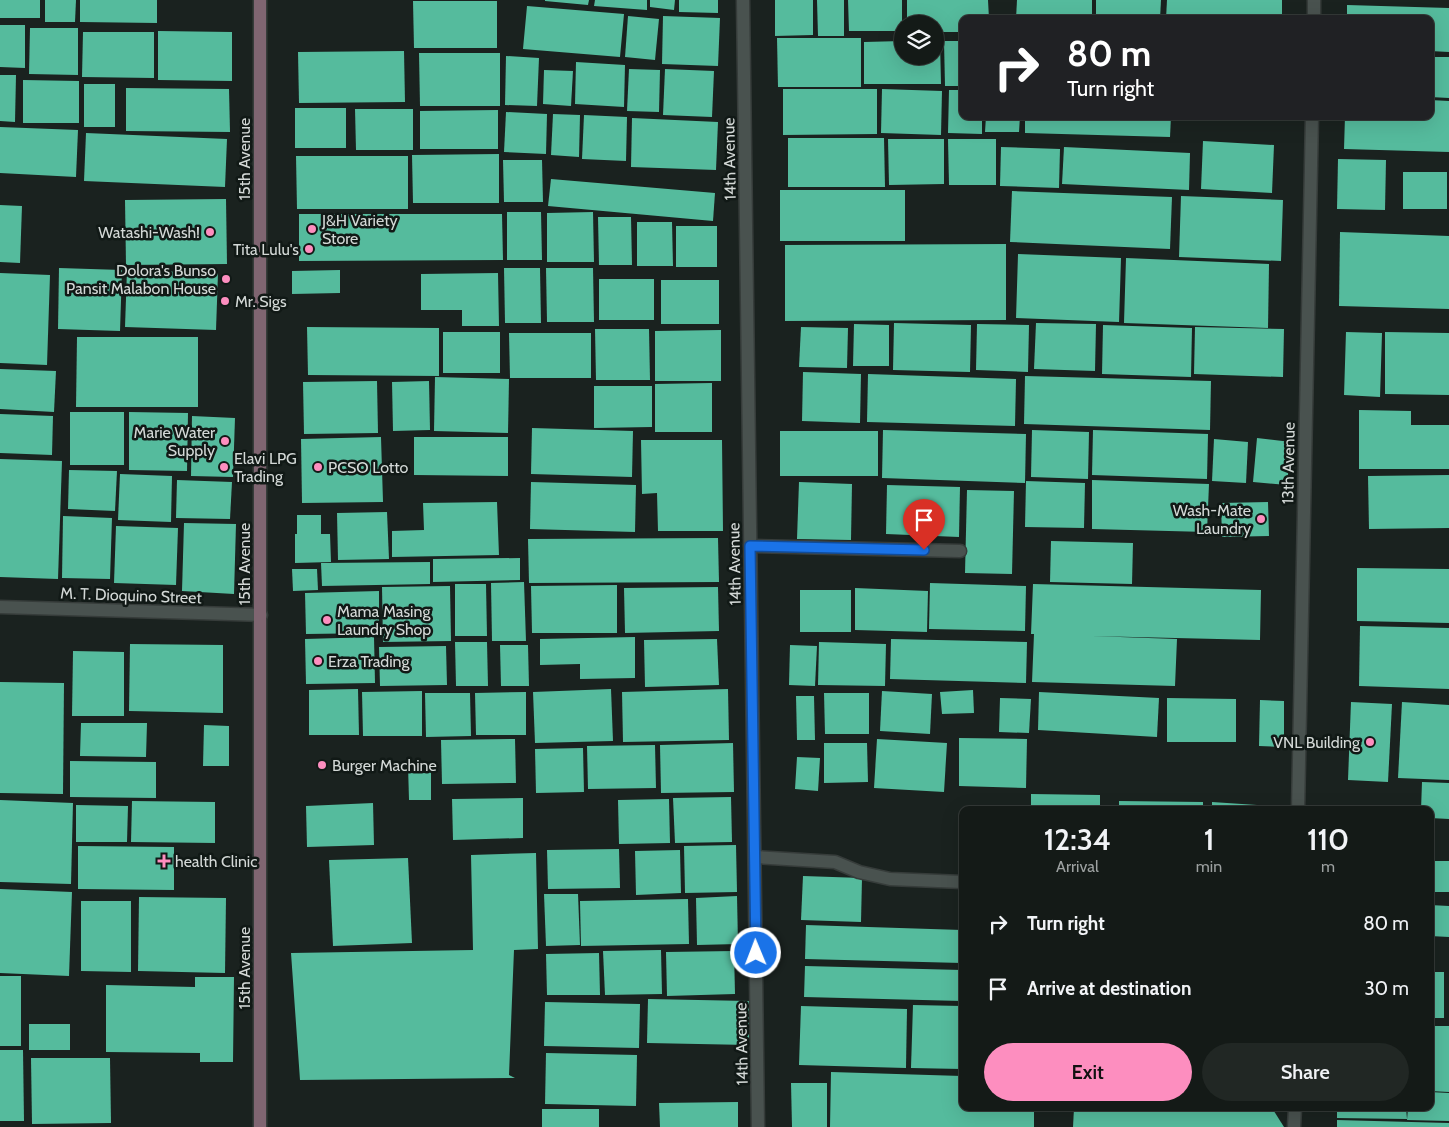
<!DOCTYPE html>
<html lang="en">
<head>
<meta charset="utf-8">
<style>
	:root { --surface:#141a17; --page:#212724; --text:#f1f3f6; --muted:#9da1a1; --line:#333836; --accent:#fd8ebf }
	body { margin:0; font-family:Cabin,sans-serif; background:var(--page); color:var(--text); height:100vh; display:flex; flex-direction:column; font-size:19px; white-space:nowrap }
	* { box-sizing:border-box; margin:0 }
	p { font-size:16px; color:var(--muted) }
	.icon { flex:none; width:28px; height:28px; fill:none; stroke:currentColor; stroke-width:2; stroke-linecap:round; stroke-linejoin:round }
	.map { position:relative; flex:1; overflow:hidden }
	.details { position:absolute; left:959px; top:806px; width:475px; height:305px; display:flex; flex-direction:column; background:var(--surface); border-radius:10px; box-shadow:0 5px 20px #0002,0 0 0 1px var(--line) }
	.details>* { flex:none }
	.banner { position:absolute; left:959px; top:15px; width:475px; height:105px; border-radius:10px; box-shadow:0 5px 20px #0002,0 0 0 1px var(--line); background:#202124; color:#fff; overflow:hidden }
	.controls { position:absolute; left:894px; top:15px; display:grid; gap:10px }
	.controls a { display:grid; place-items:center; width:50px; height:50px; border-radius:50%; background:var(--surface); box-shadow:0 5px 20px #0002,0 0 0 1px var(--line); font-size:25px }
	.pin { position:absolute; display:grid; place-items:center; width:42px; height:42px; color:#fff; margin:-51px -21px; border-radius:50% 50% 50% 0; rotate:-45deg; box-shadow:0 0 5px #0007 }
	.pin .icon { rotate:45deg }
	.me { position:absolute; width:55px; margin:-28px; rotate:359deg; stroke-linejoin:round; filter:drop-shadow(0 0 4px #0008) }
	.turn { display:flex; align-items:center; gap:18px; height:105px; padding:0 25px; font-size:22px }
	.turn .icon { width:65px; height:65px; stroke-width:2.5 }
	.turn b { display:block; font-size:35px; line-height:42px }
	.eta { display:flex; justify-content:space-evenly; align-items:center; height:85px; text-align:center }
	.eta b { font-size:30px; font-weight:600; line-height:35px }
	.cta { display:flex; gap:10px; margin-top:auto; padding:10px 25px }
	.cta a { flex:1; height:58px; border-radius:30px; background:var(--accent); color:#111; font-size:20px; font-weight:600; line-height:58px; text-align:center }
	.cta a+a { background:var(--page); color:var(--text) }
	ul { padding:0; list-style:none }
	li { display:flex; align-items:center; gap:15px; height:65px; padding:0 25px }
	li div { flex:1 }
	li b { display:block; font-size:19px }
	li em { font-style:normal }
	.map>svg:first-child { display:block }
	.building { fill:#55bb9d }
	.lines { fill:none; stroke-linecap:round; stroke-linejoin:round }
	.service-casing { stroke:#363c3a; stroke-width:15 }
	.minor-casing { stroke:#363c3a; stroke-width:15 }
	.secondary-casing { stroke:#363c3a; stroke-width:15 }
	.service { stroke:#49524f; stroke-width:12 }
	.minor { stroke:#49524f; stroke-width:12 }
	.secondary { stroke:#7f6571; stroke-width:12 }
	.route-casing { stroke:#114b97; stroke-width:12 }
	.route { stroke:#1a73e8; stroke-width:9 }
	.poi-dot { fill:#fd8ebf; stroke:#111916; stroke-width:2 }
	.labels { text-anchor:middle; stroke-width:5; stroke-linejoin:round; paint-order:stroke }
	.street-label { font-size:16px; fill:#d3d8d6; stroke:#111916 }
	.poi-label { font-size:16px; fill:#d3d8d6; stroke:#111916; text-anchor:start }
</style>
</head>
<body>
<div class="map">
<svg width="1449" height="1127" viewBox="0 0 1449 1127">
	<rect width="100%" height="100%" fill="#1a221f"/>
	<g class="building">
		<rect x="0" y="0" width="40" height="18"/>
		<polygon points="45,0 76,0 75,22 45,22"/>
		<polygon points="80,0 157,0 157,23 80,22"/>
		<polygon points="545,0 589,0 588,5 545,1"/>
		<polygon points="595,0 647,0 647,10 594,6"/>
		<polygon points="650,0 675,0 674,10 650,7"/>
		<polygon points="679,0 718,0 718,13 679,12"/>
		<polygon points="775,0 813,0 813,35 775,36"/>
		<polygon points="817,0 844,0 844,36 818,36"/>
		<polygon points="848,0 902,0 902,31 849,31"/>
		<polygon points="907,0 988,0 989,19 962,19 962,32 935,32 935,24 907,24"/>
		<polygon points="1017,0 1092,0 1092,19 1016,19"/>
		<polygon points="1096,0 1161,0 1160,19 1096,19"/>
		<polygon points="1167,0 1282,0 1282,19 1166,19"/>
		<polygon points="413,1 497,1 497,48 414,48"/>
		<polygon points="1347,5 1449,8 1449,52 1430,51 1430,19 1347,19"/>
		<polygon points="527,6 624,14 620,57 523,49"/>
		<polygon points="628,16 659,19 655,60 625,57"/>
		<polygon points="663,16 720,18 718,66 662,64"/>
		<polygon points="0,25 25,25 25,68 0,67"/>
		<polygon points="30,28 78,28 78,75 29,74"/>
		<polygon points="158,31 232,32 232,81 158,80"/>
		<polygon points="83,32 154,32 154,78 82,77"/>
		<polygon points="777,38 861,38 861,87 778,87"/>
		<polygon points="902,41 902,56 935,56 935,41 940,41 941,84 864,84 864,42"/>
		<polygon points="944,41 962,41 962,86 945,86"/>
		<polygon points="404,51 405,102 299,103 298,52"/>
		<polygon points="419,53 500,53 500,106 420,106"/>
		<polygon points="506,56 539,58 537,106 505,105"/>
		<polygon points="1430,57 1449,57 1449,98 1430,97"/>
		<polygon points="576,62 625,65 624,107 575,104"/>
		<polygon points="629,69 660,70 659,112 627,111"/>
		<polygon points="665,69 714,71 712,117 663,115"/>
		<polygon points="544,70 573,71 571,106 543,104"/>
		<polygon points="0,75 16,75 15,122 0,121"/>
		<polygon points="23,80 79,81 79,123 23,123"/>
		<rect x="84" y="84" width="31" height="43"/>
		<polygon points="126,88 229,89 230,132 126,131"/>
		<polygon points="783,89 877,89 877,134 783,135"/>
		<polygon points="882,89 942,91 941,135 881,133"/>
		<polygon points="949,90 962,90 962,116 982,116 982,134 948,133"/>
		<polygon points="1430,100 1449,101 1449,152 1344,149 1345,116 1430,116"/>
		<rect x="295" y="108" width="51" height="40"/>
		<polygon points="355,109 413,109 413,150 356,150"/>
		<polygon points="498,110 498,149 420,149 420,111"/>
		<polygon points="506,112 547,114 546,154 504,152"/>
		<polygon points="553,114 580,115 579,157 551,155"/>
		<polygon points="584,115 627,117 626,161 582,159"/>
		<polygon points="986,116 1020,116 1019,132 985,132"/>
		<polygon points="1025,116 1171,116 1170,137 1025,133"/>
		<polygon points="632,118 718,122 716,170 631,167"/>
		<polygon points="0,127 78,130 76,177 0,173"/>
		<polygon points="86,133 227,139 225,187 84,181"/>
		<polygon points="788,138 884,138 885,187 788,187"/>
		<polygon points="888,139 944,139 944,184 889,185"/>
		<polygon points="948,139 996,139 996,185 949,185"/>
		<polygon points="1203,141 1274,145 1272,193 1201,189"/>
		<polygon points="1001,147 1060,149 1059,188 1000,186"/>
		<polygon points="1064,147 1190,153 1189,190 1062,184"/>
		<polygon points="499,154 499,203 413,203 412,155"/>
		<polygon points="296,156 408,156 408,209 297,209"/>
		<polygon points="1338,159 1386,160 1385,210 1337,209"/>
		<polygon points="503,160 542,160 543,202 504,202"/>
		<rect x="1403" y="172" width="44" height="37"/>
		<polygon points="551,179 715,193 713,221 548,206"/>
		<rect x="780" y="190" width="125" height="51"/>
		<polygon points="1012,191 1172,197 1170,249 1010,242"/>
		<polygon points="1181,196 1283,200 1281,261 1179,257"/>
		<polygon points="226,199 227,264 126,265 125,200"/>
		<polygon points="0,205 22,206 20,263 0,262"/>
		<polygon points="507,212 541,212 542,260 507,260"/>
		<polygon points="593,212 594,262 547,262 547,213"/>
		<polygon points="299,214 502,214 503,260 299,261"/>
		<polygon points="598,217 631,217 632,265 599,265"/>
		<polygon points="637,222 672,222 673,266 637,266"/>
		<rect x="676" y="226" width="41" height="41"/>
		<polygon points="1340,232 1449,236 1449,309 1339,306"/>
		<polygon points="1006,244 1006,320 785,321 785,245"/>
		<polygon points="1018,254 1121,258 1119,322 1016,318"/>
		<polygon points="1126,258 1269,264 1268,328 1124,323"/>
		<polygon points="59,268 122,270 120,331 58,329"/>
		<polygon points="504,268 540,268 541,323 505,323"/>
		<polygon points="546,268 593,268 594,322 547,322"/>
		<polygon points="127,270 218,273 216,330 125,327"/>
		<polygon points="340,270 340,293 292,294 292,271"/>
		<polygon points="0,273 50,275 47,365 0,363"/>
		<polygon points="498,273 499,326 462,326 462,310 421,310 421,274"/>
		<rect x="599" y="279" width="55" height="41"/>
		<rect x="661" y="280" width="58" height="44"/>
		<polygon points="894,323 971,325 970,372 893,370"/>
		<polygon points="1036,323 1096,324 1095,371 1034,369"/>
		<polygon points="854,324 889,325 889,366 853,366"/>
		<polygon points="977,324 1029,325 1028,372 976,370"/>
		<polygon points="1103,325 1192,328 1191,377 1102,374"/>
		<polygon points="307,327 439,328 439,376 308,375"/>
		<polygon points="801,327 848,328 847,368 799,367"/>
		<polygon points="1195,327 1284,329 1283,377 1194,374"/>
		<polygon points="595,329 649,329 650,380 596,380"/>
		<polygon points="721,330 721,381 655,381 655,331"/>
		<rect x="443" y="332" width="57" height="41"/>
		<polygon points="1346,332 1382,333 1380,397 1344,395"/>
		<polygon points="1385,332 1449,333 1449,395 1385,394"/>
		<polygon points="509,333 591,333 591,378 510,378"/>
		<polygon points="77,337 198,337 198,407 76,407"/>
		<polygon points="0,369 56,371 54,412 0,409"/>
		<polygon points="803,372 861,374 860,423 802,421"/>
		<polygon points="868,374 1016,379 1015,426 867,422"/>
		<polygon points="1025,376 1211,381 1210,430 1024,424"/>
		<polygon points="435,377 509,379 508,433 434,431"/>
		<polygon points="377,381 378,433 304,434 303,382"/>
		<polygon points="429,381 430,430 393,431 392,382"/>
		<polygon points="712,383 712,432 655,432 655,384"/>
		<polygon points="594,386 652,386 652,427 594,428"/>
		<polygon points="1359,410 1411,411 1411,425 1449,425 1449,469 1359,469"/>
		<rect x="70" y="412" width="54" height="53"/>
		<polygon points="129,412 188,413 187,471 129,470"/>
		<polygon points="0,414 53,416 52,455 0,453"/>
		<polygon points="192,416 235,418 233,477 191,476"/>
		<polygon points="532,428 633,431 632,477 531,474"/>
		<polygon points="883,430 1026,434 1025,483 882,478"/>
		<polygon points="1032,430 1089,432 1088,479 1031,477"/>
		<polygon points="1093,430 1208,434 1207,479 1092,475"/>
		<rect x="780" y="431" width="98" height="45"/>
		<polygon points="381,437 383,502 302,503 301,439"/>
		<polygon points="414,437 508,437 508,476 414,475"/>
		<polygon points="1257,438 1291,442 1287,485 1253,482"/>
		<polygon points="1214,439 1248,442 1246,483 1212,481"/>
		<polygon points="641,440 722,440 723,531 658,531 657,493 642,494"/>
		<polygon points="0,459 62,461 58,579 0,577"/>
		<polygon points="69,470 117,471 115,511 68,509"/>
		<polygon points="120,474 172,476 171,522 118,520"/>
		<polygon points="1449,475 1449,528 1369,529 1368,476"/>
		<polygon points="177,480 232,482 230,519 176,518"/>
		<polygon points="1092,480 1209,484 1207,532 1092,529"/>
		<polygon points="1026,481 1085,483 1084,528 1025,527"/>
		<polygon points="531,482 636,485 635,532 530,529"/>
		<polygon points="799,482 852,484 851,540 797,539"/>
		<polygon points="887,485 960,487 959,537 886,534"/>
		<polygon points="967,490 1014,491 1012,574 965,573"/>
		<polygon points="497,502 499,555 392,557 392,531 424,530 423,503"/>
		<polygon points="1268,502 1269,536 1222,537 1221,503"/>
		<polygon points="387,512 389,559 338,560 337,513"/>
		<polygon points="297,515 321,515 321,534 330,534 331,562 295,563 295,534 297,534"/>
		<polygon points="63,516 112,518 110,579 62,578"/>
		<polygon points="184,523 236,524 234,594 182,591"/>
		<polygon points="116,526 178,528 176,585 114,583"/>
		<polygon points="718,538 719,582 529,583 528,539"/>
		<polygon points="1051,541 1133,543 1132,584 1050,582"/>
		<polygon points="520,558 520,580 433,582 433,559"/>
		<polygon points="430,562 430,584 322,586 321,563"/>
		<polygon points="1357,568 1449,569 1449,623 1357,621"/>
		<polygon points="292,569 317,569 318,590 293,591"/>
		<polygon points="524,582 526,641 492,641 491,583"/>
		<polygon points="930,583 1026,586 1025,631 929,629"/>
		<polygon points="455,584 486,584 487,636 455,636"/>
		<polygon points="1033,584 1261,590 1260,640 1091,636 1177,639 1175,686 1032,682 1034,634 1031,634"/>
		<polygon points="617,585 617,633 532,633 531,586"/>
		<polygon points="450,586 451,641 383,642 382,587"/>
		<polygon points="718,587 719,631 625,633 624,588"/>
		<polygon points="855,588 928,591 927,632 855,630"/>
		<rect x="800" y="590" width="51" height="42"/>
		<polygon points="379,591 379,633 306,634 305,593"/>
		<polygon points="1360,626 1449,628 1449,689 1359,686"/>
		<polygon points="374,637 375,683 306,684 305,639"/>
		<polygon points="635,637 635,678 580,679 580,664 540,665 540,639"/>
		<polygon points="717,639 719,685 645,687 644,640"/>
		<polygon points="891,639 1027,642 1026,683 890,679"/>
		<polygon points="455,642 487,642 488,686 456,686"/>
		<polygon points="819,642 886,644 885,686 818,685"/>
		<polygon points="130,644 223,645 223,713 129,711"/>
		<polygon points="500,645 528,645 529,686 501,686"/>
		<polygon points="790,645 817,646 815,686 789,685"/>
		<polygon points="446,646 447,685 380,686 379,647"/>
		<polygon points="73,651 124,652 124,716 72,716"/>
		<polygon points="0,682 64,683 63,794 0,793"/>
		<polygon points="358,689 359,735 309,735 309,690"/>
		<polygon points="611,689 613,741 535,743 533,692"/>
		<polygon points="728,689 729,740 623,742 622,692"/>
		<polygon points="973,690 974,713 942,714 940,692"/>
		<polygon points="422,691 422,736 363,736 362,692"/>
		<polygon points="882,691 932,694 930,734 880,731"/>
		<polygon points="526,692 526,735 476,735 475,693"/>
		<polygon points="1039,692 1159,698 1157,737 1038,730"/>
		<polygon points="425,693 470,693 471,736 426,737"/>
		<polygon points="824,693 869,693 869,734 825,734"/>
		<polygon points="796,696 814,696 815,740 797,740"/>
		<polygon points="1000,698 1031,699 1029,733 999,732"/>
		<polygon points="1167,698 1236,699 1236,742 1167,742"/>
		<polygon points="1260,700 1284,701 1284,747 1259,746"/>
		<polygon points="1351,702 1392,704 1388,782 1348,780"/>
		<polygon points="1402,702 1449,705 1449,780 1398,778"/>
		<polygon points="81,723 147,723 146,757 80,756"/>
		<polygon points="204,725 229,726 229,766 203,766"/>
		<polygon points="959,738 1027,739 1026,788 959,786"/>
		<polygon points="515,739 516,783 442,784 441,740"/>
		<polygon points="877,739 947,743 944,792 874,788"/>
		<polygon points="733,743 734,792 661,793 660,745"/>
		<polygon points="824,743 867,743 868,782 824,783"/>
		<polygon points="655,745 656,788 588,789 587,746"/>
		<polygon points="583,748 584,792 536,793 535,749"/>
		<polygon points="797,757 820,758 818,791 795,789"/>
		<polygon points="70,761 156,762 156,798 70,797"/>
		<polygon points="408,765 431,765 431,800 409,800"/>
		<polygon points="1422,782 1449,783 1449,819 1430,818 1430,810 1421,810"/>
		<polygon points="1031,794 1100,795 1100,810 1031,810"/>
		<polygon points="731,797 732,842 675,843 673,798"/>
		<polygon points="523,798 523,838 453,840 452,799"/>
		<polygon points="669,799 670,843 619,844 618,800"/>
		<polygon points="0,800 73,803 71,884 0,882"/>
		<polygon points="132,801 215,802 215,843 131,842"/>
		<polygon points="1119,801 1203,802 1203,810 1119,810"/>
		<polygon points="1212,802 1272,806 1272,810 1212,810"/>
		<polygon points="373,803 374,845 307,847 306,806"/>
		<polygon points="76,805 128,806 127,842 76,842"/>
		<polygon points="736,845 737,892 685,893 684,846"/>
		<polygon points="78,846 174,847 174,890 78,889"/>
		<polygon points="619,849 620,888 548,889 547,850"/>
		<polygon points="680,850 681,893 636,895 635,851"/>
		<polygon points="536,853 538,949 514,950 509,1075 515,1078 300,1080 291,953 473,950 471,855"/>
		<polygon points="408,858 412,943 333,946 329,860"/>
		<rect x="1430" y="861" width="19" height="31"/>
		<polygon points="803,876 862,878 861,922 801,920"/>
		<polygon points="0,889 72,892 69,976 0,973"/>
		<polygon points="544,894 578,894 580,945 546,946"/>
		<polygon points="737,896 738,944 697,945 696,898"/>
		<polygon points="139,897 226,898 225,973 138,971"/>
		<polygon points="688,899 689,944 581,946 580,901"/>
		<polygon points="81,901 131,901 131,972 81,971"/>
		<polygon points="1430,905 1449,906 1449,937 1430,936"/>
		<polygon points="806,925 962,930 962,963 805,959"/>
		<polygon points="661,950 662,994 605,995 603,951"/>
		<polygon points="734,951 735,994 667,996 666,952"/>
		<polygon points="599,953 600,995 547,995 546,954"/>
		<polygon points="805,966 962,970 962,1001 804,997"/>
		<rect x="1430" y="972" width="14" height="46"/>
		<rect x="0" y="976" width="21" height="70"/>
		<polygon points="195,977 234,977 233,1062 200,1062 200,1053 106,1052 106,985 195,987"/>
		<polygon points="648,999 749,1001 749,1045 647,1043"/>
		<polygon points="545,1002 640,1004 639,1048 544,1046"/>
		<polygon points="913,1005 962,1006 962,1069 911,1068"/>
		<polygon points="801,1006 907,1009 906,1068 799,1065"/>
		<rect x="29" y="1024" width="41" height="26"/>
		<polygon points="1430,1026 1449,1026 1449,1092 1430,1091"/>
		<polygon points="0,1050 23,1050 24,1121 0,1121"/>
		<polygon points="546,1053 637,1055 636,1106 545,1104"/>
		<polygon points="31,1058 110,1058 111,1123 32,1124"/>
		<polygon points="831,1072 962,1076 962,1108 1034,1108 1034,1127 830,1127"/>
		<polygon points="791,1083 827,1083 827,1127 792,1127"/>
		<polygon points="1430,1092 1449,1093 1449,1121 1407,1120 1408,1108 1430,1108"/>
		<polygon points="738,1102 738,1127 660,1127 659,1103"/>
		<polygon points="1074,1108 1272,1108 1284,1127 1073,1127"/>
		<polygon points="1337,1108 1406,1108 1407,1119 1337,1118"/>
		<rect x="542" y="1109" width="57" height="18"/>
		<polygon points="1337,1120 1449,1123 1449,1127 1337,1127"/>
	</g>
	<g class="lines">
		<g class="service-casing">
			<g id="service">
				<polyline points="750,546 960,551"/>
				<polyline points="755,857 835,862 859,872 890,879 962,882"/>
			</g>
		</g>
		<g class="minor-casing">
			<g id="minor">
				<polyline points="743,0 758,1127"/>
				<polyline points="1314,19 1314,0"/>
				<polyline points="0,607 261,615"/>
				<polyline points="1298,810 1312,116"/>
				<polyline points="1294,1127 1295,1108"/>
			</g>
		</g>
		<g class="secondary-casing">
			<polyline id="secondary" points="260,0 260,1127"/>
		</g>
		<use href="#service" class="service"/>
		<use href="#minor" class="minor"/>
		<use href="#secondary" class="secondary"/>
	</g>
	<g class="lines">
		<g class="route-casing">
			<polyline id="route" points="756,953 750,546 924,550"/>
		</g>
		<use href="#route" class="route"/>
	</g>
	<g class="poi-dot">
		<circle cx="312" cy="229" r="5"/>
		<circle cx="210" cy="232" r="5"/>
		<circle cx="309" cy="249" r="5"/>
		<circle cx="226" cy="279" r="5"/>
		<circle cx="225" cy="301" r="5"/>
		<circle cx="225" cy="441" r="5"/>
		<circle cx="224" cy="467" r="5"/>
		<circle cx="318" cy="467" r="5"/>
		<circle cx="1261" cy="519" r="5"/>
		<circle cx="327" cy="620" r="5"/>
		<circle cx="318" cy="661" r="5"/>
		<circle cx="1370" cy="742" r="5"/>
		<circle cx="322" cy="765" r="5"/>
		<path d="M161.5 853.5h5v5h5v5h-5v5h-5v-5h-5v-5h5z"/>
	</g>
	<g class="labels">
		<g class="street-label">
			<text transform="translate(244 159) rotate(-90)" y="6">15th Avenue</text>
			<text transform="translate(729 159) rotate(-91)" y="6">14th Avenue</text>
			<text transform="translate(1288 463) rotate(-89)" y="6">13th Avenue</text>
			<text transform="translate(244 564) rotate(-90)" y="6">15th Avenue</text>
			<text transform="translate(734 564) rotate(-91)" y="6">14th Avenue</text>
			<text transform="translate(131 595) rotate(2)" y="6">M. T. Dioquino Street</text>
			<text transform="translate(244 968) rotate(-90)" y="6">15th Avenue</text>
			<text transform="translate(741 1044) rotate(-91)" y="6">14th Avenue</text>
		</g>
		<g class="poi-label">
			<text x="322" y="226">J&amp;H Variety<tspan x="322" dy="18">Store</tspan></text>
			<text x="200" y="238" text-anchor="end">Watashi-Wash!</text>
			<text x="299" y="255" text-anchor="end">Tita Lulu's</text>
			<text x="216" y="276" text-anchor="end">Dolora's Bunso<tspan x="216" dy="18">Pansit Malabon House</tspan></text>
			<text x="235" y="307">Mr. Sigs</text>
			<text x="215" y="438" text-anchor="end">Marie Water<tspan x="215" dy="18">Supply</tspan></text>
			<text x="234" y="464">Elavi LPG<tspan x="234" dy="18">Trading</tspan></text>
			<text x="328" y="473">PCSO Lotto</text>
			<text x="1251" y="516" text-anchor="end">Wash-Mate<tspan x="1251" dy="18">Laundry</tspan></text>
			<text x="337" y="617">Mama Masing<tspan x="337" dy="18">Laundry Shop</tspan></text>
			<text x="328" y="667">Erza Trading</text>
			<text x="1360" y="748" text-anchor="end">VNL Building</text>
			<text x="332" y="771">Burger Machine</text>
			<text x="175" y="867">health Clinic</text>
		</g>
	</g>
</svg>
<div class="controls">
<a><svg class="icon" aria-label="layers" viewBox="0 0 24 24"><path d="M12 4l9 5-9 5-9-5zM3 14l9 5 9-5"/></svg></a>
</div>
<div class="pin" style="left:924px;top:550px;background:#d93025"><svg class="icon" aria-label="arrive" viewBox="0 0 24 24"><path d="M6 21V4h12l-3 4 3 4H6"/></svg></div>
<svg class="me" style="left:756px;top:953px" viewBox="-20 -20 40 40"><circle r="17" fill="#1a73e8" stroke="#fff" stroke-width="3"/><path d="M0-11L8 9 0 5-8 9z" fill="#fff"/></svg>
<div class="banner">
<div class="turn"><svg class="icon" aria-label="right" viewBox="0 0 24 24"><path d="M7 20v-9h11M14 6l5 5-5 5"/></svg><div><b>80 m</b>Turn right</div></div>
</div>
<section class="details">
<div class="eta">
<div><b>12:34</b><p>Arrival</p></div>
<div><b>1</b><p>min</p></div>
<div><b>110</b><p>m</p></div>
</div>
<ul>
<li><svg class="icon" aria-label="right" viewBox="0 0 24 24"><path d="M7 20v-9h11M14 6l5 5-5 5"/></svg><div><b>Turn right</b></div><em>80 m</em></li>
<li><svg class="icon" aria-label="arrive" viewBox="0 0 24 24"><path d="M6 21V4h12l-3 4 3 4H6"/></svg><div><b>Arrive at destination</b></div><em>30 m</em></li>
</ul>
<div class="cta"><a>Exit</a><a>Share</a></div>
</section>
</div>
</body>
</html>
